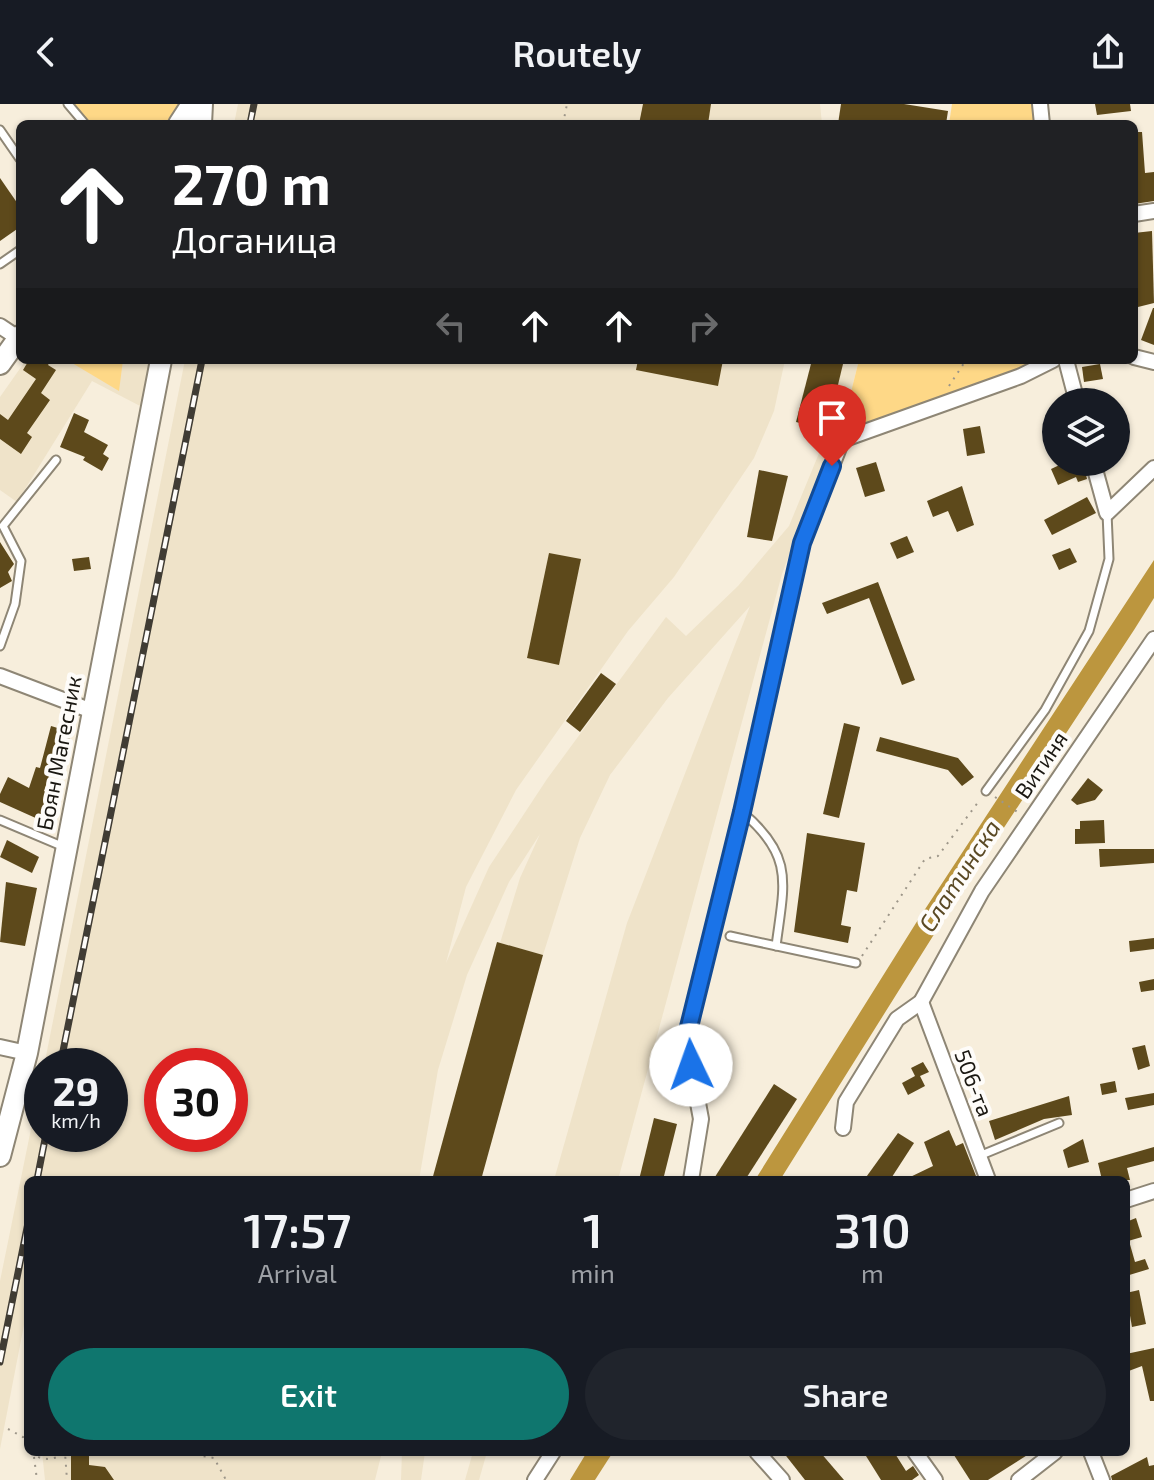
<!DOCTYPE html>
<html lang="en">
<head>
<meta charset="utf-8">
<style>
	:root { --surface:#171b24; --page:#20242c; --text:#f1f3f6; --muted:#9ea1a6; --accent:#0f766e }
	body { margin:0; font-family:"Exo 2",sans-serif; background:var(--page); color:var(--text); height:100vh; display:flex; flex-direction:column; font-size:30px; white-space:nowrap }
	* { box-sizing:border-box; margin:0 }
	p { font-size:26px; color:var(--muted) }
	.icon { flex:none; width:44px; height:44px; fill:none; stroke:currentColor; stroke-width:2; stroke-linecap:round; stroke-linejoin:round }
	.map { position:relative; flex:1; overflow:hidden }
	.side { position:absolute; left:24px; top:1072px; width:1106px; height:280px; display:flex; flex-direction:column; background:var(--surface); border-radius:12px; box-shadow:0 2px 6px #0004 }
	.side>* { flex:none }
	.guide { position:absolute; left:16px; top:16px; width:1122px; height:244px; border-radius:12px; box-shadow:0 2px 6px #0004; background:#202124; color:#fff; overflow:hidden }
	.fabs { position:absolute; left:1042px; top:284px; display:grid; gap:16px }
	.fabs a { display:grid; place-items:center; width:88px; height:88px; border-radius:50%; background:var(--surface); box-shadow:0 2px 6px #0004; font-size:40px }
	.speed { position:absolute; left:24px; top:944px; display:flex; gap:16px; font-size:40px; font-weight:700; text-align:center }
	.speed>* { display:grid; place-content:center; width:104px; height:104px; border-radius:50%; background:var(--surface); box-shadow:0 2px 6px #0004; line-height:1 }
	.speed small { font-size:20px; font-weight:400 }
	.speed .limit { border:12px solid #d22; background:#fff; color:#111 }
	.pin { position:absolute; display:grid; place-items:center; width:68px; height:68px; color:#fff; margin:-82px -34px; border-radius:50% 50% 50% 0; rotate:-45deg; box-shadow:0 0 8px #0007 }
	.pin .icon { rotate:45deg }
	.me { position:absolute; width:88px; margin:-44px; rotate:357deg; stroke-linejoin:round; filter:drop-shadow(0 0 6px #0008) }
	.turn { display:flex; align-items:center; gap:28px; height:168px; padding:0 24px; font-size:36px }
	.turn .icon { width:104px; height:104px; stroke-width:2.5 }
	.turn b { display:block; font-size:56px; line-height:68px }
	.lanes { display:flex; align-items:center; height:76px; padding:0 24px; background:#0003; justify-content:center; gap:40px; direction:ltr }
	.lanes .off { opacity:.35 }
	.eta { display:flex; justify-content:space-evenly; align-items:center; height:136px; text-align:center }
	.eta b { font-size:48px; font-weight:600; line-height:56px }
	.button { display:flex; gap:16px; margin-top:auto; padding:16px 24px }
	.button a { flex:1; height:92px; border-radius:48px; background:var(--accent); color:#fff; font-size:32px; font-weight:600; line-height:92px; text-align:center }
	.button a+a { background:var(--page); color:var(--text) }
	header { display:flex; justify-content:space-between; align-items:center; height:104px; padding:0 24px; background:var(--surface); font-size:36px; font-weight:600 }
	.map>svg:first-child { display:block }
	.built { fill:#efe3c9; fill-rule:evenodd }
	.green { fill:#fed887 }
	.water { fill:#bc963e }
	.building { fill:#5d491b }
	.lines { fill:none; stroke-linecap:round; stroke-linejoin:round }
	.lane-casing { stroke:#8e8675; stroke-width:11 }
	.street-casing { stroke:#8e8675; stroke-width:18 }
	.secondary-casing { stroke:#8e8675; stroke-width:24 }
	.path { stroke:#9d9689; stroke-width:2; stroke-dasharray:2 6; stroke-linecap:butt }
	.lane { stroke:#fff; stroke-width:7 }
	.street { stroke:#fff; stroke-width:14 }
	.secondary { stroke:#fff; stroke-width:20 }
	.rail-casing { stroke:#403c34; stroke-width:7 }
	.rail { stroke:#fefcf9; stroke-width:4; stroke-dasharray:12; stroke-linecap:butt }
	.route-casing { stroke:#114b97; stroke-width:20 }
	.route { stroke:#1a73e8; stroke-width:14 }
	.labels { text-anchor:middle; stroke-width:8; stroke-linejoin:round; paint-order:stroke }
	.street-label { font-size:22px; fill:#1a1711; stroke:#fefcf9 }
	.water-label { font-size:24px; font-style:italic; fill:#5a4924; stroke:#fefcf9 }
</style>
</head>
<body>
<header><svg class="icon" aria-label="back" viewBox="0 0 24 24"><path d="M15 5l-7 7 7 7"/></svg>Routely<svg class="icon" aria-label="share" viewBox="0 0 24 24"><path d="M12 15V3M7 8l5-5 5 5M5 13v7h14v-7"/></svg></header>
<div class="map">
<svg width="1154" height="1376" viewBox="0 0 1154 1376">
	<rect width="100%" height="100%" fill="#f7eedc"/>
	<g class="built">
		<polygon points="238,0 820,0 822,20 234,20"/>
		<polygon points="26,256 152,256 142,303 92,277 17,398 0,386 0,293"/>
		<path d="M185,256H785L774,307L754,354L674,473L628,527L516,686L466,783L446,859L489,763L547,675L666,513L686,532L738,482L789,422L822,342L844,256H859L841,328L814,384L782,470L618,1076H554L627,819L750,502L668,594L610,671L580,734L543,851L500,839L520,774L540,730L509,778L467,871L438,966L419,1076H28V1200L0,1345V1177L42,971V1030H110V962H44ZM162,962H230V1030H162Z"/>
		<polygon points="42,1348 382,1348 375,1376 45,1376"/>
		<polygon points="402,1348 425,1348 421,1376 401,1376"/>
		<polygon points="473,1348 487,1348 479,1376 465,1376"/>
	</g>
	<g class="green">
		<polygon points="68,0 192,0 178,20 85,20"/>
		<polygon points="952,0 1040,0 1042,20 949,20"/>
		<polygon points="67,256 123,256 119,287"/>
		<polygon points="859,256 1053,256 842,336 841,328"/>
	</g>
	<g class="water">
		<polygon points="1154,456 1154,494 1134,526 938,824 780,1076 755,1076 916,819"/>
		<polygon points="587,1348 613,1348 595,1376 570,1376"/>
	</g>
	<g class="building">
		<polygon points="643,0 711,0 708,20 639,20"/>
		<polygon points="841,0 904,0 948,7 946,20 838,20"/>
		<polygon points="1095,0 1130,0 1131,7 1097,11"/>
		<polygon points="1134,28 1142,28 1145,69 1154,68 1154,97 1134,100"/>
		<polygon points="0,74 20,103 20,123 0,137"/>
		<polygon points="1152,127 1154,199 1134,204 1134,129"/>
		<polygon points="1153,204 1154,204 1154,241 1141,236"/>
		<polygon points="29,256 51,256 48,261 56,266 41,289 50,296 27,329 32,333 21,350 0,335 0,310 8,316 36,275 23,266"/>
		<polygon points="638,256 723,256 718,282 636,266"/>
		<polygon points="812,256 844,256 827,326 796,318"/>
		<polygon points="1100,260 1103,275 1084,278 1082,263"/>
		<polygon points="74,309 89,316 84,328 108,341 103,350 109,354 102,367 83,356 85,353 60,343"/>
		<polygon points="980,322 985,349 967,352 963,325"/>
		<polygon points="876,358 885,387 865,393 856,364"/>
		<polygon points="1066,358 1083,358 1087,375 1078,378 1076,373 1058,381 1051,365"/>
		<polygon points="759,366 788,372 772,437 747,433"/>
		<polygon points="962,382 974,421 957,428 948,407 933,413 927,397"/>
		<polygon points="1087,393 1096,409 1052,431 1044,416"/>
		<polygon points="907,432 914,448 897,455 890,439"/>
		<polygon points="0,438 14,460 8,468 12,477 0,484"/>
		<polygon points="1070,444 1077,458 1059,466 1052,451"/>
		<polygon points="549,449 581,455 559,561 527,554"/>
		<polygon points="89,453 91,465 74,467 72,455"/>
		<polygon points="878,478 915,576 902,581 869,494 827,510 822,499"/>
		<polygon points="601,569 616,580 580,628 566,617"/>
		<polygon points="844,619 860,623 839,714 823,710"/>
		<polygon points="51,622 71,628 65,653 56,651 44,687 61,695 49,720 0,698 0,690 8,673 29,684 36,663 40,664"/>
		<polygon points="880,633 958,654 974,673 962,682 948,666 876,647"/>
		<polygon points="1088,674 1103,686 1095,696 1077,701 1071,696"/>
		<polygon points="1104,716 1105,739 1075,740 1075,725 1080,725 1080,717"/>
		<polygon points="807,729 865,739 857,788 847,786 841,821 851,823 848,839 794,828"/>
		<polygon points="7,736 39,753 32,769 0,753"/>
		<polygon points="1099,745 1154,745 1154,759 1100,763"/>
		<polygon points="6,778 37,784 25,842 0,838"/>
		<polygon points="1154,834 1154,845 1130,848 1129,837"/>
		<polygon points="497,838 543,851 481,1076 432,1076"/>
		<polygon points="1154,875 1154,886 1141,888 1139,878"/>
		<polygon points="1145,941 1150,962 1138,966 1132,944"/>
		<polygon points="923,958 929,968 920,972 925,982 908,991 902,979 915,972 911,964"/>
		<polygon points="1115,977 1117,988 1102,991 1100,980"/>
		<polygon points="774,980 797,995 745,1076 713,1076"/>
		<polygon points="1154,989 1154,1001 1128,1006 1125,994"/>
		<polygon points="1069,992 1072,1011 1044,1015 995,1036 989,1017"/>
		<polygon points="654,1014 677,1020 663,1076 639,1076"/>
		<polygon points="949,1026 956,1042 963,1039 976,1072 965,1076 904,1076 933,1062 924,1038"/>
		<polygon points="898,1029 914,1039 890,1076 864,1076"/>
		<polygon points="1083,1035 1089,1058 1068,1064 1063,1046"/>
		<polygon points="1154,1043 1154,1057 1127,1064 1130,1076 1102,1076 1098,1059"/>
		<polygon points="1136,1114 1142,1133 1128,1137 1126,1118"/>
		<polygon points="1129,1137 1135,1158 1145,1155 1149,1165 1126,1172"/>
		<polygon points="1139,1186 1146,1220 1132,1223 1126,1189"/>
		<polygon points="1154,1244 1154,1297 1150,1297 1142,1262 1126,1268 1126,1250"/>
		<polygon points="89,1348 89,1361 105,1363 114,1376 71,1376 71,1349"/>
		<polygon points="783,1348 820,1348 844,1376 805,1376"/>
		<polygon points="873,1348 894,1348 906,1367 913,1362 919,1371 912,1376 881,1376 866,1352"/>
		<polygon points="952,1348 1032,1348 988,1376 970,1376"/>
		<polygon points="1147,1353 1149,1362 1154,1361 1154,1376 1112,1376 1111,1372"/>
	</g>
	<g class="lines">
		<g class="lane-casing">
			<g id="lane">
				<polyline points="68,0 85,20"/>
				<polyline points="0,26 20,55"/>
				<polyline points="0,160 20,146"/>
				<polyline points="0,542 15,500 21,457 3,422 56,356"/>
				<polyline points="986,687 1045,606 1089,527 1109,455 1107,409"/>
				<path d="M742,708C795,752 784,780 776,842"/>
				<polyline points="0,716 64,743"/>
				<polyline points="730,832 856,859"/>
				<polyline points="979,1052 1059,1019"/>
			</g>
		</g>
		<g class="street-casing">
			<g id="street">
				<polyline points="1040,0 1042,20"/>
				<polyline points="1134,110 1154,107"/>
				<polyline points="0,222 18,234"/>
				<polyline points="1134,253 1154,258"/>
				<polyline points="1066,256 1077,298"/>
				<polyline points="1093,358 1107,409 1154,364"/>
				<polyline points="0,572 92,607"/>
				<polyline points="921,898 988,1076"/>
				<polyline points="0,943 27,949"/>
				<polyline points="843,1024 846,998 897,915 921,898 982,787 1154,535"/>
				<polyline points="691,1076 701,1015 686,935 742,708 802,439 842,336 1021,272 1053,256"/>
				<polyline points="1126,1096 1154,1087"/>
				<polyline points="757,1348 782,1376"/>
				<polyline points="915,1348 935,1376"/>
				<polyline points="1091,1348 1102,1376"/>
				<polyline points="535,1376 553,1348"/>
				<polyline points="1019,1376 1055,1348"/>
			</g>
		</g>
		<g class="secondary-casing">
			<g id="secondary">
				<polyline points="179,20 192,0"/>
				<polyline points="201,20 202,0"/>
				<polyline points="0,260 20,232"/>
				<polyline points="0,1052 27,949 161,256"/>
			</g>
		</g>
		<g class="path">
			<polyline points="563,20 567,0"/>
			<polyline points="949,282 966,256"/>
			<polyline points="995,693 1019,709"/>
			<polyline points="862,852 925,755 938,752 979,697"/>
			<polyline points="8,1325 23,1333 28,1342"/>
			<path d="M32,1348C40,1358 55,1356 65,1349L67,1376"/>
			<polyline points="180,1348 214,1354 226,1376"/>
			<polyline points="34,1353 37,1376"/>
		</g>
		<use href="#lane" class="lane"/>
		<use href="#street" class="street"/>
		<use href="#secondary" class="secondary"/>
		<g class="rail-casing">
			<g id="rail">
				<polyline points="250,20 254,0"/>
				<polyline points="60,962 202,256"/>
				<polyline points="37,1076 46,1030"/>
				<polyline points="0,1258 28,1119"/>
			</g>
		</g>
		<use href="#rail" class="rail"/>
	</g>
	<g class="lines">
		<g class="route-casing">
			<polyline id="route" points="691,961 686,935 742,708 802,439 832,362"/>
		</g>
		<use href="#route" class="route"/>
	</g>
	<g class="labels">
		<g class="street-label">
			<text transform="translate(59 649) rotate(-79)" y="8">Боян Магесник</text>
			<text transform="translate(1041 661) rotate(-56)" y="8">Витиня</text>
			<text transform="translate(974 979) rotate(69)" y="8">506-та</text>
		</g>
		<g class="water-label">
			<text transform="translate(960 772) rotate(-57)" y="8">Слатинска</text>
		</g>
	</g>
</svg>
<div class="fabs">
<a><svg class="icon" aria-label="layers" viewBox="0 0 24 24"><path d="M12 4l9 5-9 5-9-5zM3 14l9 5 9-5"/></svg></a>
</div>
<div class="speed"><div>29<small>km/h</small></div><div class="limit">30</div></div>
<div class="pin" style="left:832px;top:362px;background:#d93025"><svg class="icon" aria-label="arrive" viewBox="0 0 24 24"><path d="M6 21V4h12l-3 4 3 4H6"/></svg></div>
<svg class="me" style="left:691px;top:961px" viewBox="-20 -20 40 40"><circle r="19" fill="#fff"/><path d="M0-13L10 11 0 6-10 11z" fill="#1a73e8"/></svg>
<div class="guide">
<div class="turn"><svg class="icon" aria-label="ahead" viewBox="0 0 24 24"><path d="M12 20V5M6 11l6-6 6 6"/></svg><div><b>270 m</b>Доганица</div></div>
<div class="lanes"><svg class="icon off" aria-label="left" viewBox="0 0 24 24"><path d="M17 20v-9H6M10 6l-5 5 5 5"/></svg><svg class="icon" aria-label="ahead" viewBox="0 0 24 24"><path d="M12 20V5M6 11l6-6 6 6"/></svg><svg class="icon" aria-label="ahead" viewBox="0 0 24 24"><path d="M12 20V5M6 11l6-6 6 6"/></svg><svg class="icon off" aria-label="right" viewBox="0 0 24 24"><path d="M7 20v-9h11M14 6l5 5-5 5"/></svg></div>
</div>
<section class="side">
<div class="eta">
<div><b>17:57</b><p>Arrival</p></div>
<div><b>1</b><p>min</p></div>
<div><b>310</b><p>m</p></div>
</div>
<div class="button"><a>Exit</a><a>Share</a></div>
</section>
</div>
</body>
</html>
